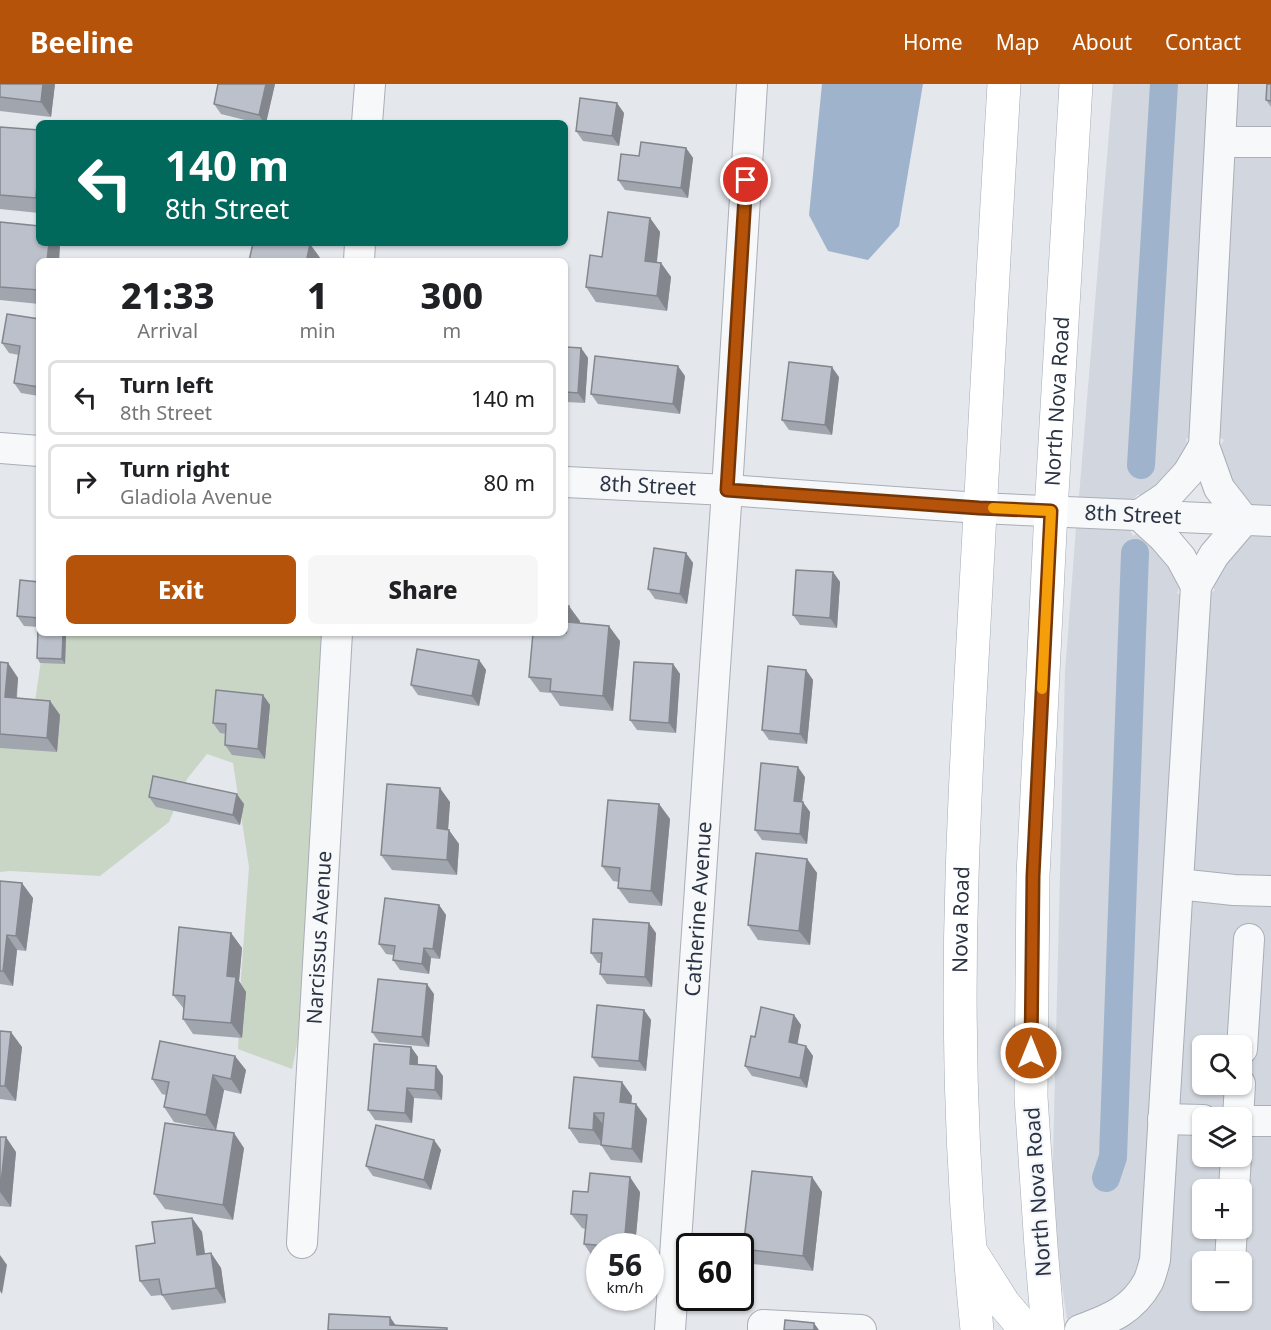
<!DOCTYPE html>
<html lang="en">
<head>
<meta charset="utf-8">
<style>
	:root { --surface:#fff; --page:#f6f6f6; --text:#202124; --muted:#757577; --line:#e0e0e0; --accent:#b45309 }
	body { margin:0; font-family:"Noto Sans",sans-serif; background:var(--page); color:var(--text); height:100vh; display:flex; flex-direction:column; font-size:22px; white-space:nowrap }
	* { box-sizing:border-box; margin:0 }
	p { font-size:20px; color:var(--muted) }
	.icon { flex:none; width:33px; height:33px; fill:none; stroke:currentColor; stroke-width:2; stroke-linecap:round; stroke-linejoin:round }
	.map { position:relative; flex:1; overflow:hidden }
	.details { position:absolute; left:36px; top:174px; width:532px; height:378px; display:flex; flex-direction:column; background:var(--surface); border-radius:9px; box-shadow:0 2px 4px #0004 }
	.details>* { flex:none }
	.hud { position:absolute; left:36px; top:36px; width:532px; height:126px; border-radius:9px; box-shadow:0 2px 4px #0004; background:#00695c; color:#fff; overflow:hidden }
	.fabs { position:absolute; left:1192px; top:951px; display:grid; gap:12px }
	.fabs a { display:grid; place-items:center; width:60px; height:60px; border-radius:9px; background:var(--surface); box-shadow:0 2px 4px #0004; font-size:30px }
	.speed { position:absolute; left:586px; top:1149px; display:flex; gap:12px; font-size:30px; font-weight:700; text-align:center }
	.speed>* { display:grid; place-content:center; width:78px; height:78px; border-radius:50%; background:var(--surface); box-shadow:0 2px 4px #0004; line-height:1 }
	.speed small { font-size:15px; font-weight:400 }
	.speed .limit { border:3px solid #111; border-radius:9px; background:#fff; color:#111 }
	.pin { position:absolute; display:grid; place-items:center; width:51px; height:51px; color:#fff; margin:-26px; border:3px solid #fff; border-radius:50%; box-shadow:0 2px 6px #0007 }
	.me { position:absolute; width:66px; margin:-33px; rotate:0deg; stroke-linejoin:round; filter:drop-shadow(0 0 4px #0008) }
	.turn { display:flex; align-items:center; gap:21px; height:126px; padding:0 30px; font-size:27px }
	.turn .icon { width:78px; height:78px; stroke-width:2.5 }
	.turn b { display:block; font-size:42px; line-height:51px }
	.eta { display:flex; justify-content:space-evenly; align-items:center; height:102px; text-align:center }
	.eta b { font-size:36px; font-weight:800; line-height:42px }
	.button { display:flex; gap:12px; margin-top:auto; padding:12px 30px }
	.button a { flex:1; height:69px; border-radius:9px; background:var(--accent); color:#fff; font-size:24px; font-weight:800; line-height:69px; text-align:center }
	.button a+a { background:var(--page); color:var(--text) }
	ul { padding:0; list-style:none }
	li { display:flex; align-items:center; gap:18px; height:75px; margin:0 12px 9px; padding:0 18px; border:3px solid var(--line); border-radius:9px }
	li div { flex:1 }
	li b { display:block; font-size:22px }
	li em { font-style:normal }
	header { display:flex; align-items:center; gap:36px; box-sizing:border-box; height:84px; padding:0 30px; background:var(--accent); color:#fff }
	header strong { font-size:28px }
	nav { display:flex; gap:33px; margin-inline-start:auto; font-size:21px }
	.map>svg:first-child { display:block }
	.built { fill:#d2d6de; fill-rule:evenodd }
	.green { fill:#c9d6c5 }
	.water { fill:#9fb4cc }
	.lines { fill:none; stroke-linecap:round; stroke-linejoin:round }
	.canal { stroke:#9fb4cc; stroke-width:28 }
	.minor-casing { stroke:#a9aeb7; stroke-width:32 }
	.major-casing { stroke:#a3abb8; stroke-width:34 }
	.minor { stroke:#f7f8fa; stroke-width:30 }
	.major { stroke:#fff; stroke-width:33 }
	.wall { fill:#a1a5ae }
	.shaded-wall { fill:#83868d }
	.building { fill:#bbc0ca; stroke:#83868d; stroke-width:1.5 }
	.route-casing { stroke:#753606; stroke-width:15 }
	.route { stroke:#b45309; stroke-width:10 }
	.slow { stroke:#f59e0b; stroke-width:10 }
	.labels { text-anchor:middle; stroke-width:4.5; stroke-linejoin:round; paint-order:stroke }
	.street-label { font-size:21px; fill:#2b3445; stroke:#f4f6f9 }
</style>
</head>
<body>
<header>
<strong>Beeline</strong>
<nav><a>Home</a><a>Map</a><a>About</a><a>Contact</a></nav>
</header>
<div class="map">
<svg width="1271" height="1246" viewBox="0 0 1271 1246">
	<rect width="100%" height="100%" fill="#e4e7ec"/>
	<g class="built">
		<polygon points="1113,0 1209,0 1191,353 1186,355 1188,362 1177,381 1158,402 1141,413 1138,410 1133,416 1079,413"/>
		<polygon points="1237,0 1271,0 1271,422 1252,421 1232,395 1220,362 1224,356 1219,353"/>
		<polygon points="1076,444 1130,446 1133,452 1136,450 1153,465 1169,483 1179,504 1177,509 1181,512 1141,1175 1136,1191 1125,1208 1104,1222 1067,1235 1055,1155 1052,1114 1065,588"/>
		<path d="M1249,452H1271V1246H1118L1140,1231L1209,510L1215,506L1212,501L1225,479ZM1203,962H1242V1000H1203ZM1203,1034H1242V1072H1203ZM1203,1106H1242V1144H1203ZM1203,1178H1242V1216H1203Z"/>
	</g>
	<polygon class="green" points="45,549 323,549 299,951 292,985 238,965 241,893 249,783 233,679 207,670 187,695 169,738 100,792 10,787 0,788 0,653 32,638"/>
	<polygon class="water" points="822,0 923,0 899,142 868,176 828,167 809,131"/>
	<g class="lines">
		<g class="canal">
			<polyline points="1141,381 1164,0"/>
			<polyline points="1106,1094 1113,1073 1135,469"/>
		</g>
		<g class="minor-casing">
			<g id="minor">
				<polyline points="1223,0 1204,362 1219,404 1244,436"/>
				<polyline points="367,39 370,0"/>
				<polyline points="1220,58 1271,58"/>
				<polyline points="359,177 360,159"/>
				<polyline points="0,364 39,367"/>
				<path id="s1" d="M566,398L727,406L979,424L1271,437"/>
				<polyline points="1139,431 1166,413 1188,389 1204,362"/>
				<polyline points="1139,431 1164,454 1181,474 1196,502"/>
				<polyline points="1178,800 1234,806 1271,807"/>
				<polyline points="1242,965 1249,855"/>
				<polyline points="1238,1034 1240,1000"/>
				<polyline points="1163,1035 1203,1036"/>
				<polyline points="1242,1037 1271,1037"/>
				<polyline points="1234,1106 1236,1072"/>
				<path id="s2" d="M302,1159L337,549"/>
				<polyline points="1230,1178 1232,1144"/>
				<path id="s3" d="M670,1246L727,406L752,0"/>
				<polyline points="763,1246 763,1241 861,1246"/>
				<path d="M1080,1246C1109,1235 1132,1227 1148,1198C1151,1192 1153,1183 1155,1176L1196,502L1214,471L1244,436"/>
			</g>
		</g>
		<g class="major-casing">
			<g id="major">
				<polyline points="973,1171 1004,1220 1026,1246"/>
				<path id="s4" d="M977,1246C962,1097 957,945 962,795C964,722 968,649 972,576C981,384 993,192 1004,0"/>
				<path id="s5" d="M1048,1246L1041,1163L1031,1013L1033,792L1051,427L1076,0"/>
			</g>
		</g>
		<use href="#minor" class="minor"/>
		<use href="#major" class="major"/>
	</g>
	<g class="wall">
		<polygon points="0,0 55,0 51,33 0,27"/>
		<polygon points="275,0 266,39 257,39 221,30 214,20"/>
		<polygon points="1271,0 1271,23 1266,16"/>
		<polygon points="624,29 619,62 583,57 576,47"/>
		<polygon points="0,43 39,46 39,129 0,125"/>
		<polygon points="686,64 693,74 688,114 625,106 618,96 639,72"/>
		<polygon points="650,134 660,148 657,178 661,179 671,193 667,227 596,218 586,203 602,173"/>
		<polygon points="0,138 60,159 59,177 39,177 39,220 0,216"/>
		<polygon points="39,235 39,312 21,309 14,299 19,271 9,269 2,259"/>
		<polygon points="566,263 581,264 588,274 585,319 566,318"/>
		<polygon points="685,292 680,330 598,320 591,310"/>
		<polygon points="839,293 832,351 789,346 782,336"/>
		<polygon points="686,469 693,479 687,520 655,515 648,505"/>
		<polygon points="833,488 840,498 837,544 800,541 793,531"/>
		<polygon points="39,498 39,543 24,542 17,532"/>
		<polygon points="580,537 579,539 620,557 613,627 560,622 551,609 540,608 529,593"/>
		<polygon points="66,552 65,580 40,579 37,574"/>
		<polygon points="479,576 486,586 479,622 418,611 411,601"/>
		<polygon points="0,578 8,579 18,594 17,614 50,617 60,631 57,668 0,664"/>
		<polygon points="673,580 680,590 676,649 637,646 630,636"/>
		<polygon points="806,586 813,596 807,660 769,656 762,646"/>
		<polygon points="263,611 270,621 265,675 232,671 225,661 226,650 220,649 213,639"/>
		<polygon points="805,693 802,718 810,728 807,760 762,756 755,746"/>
		<polygon points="149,713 244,720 240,741 156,723"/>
		<polygon points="450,718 448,746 459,760 457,791 392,786 381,771"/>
		<polygon points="659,720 670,735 662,822 629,819 618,804 619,798 613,797 602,782"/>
		<polygon points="807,775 817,789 810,861 758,856 748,841"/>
		<polygon points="0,797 33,814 26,867 17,866 13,902 0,900"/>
		<polygon points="439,821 446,831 440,875 431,874 429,890 400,886 393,876 393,871 386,870 379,860"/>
		<polygon points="231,849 242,864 239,897 246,908 242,954 193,950 183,935 184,925 173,911"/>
		<polygon points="656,849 652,903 607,900 600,890 601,879 598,879 591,869"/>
		<polygon points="434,910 429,963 379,958 372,948"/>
		<polygon points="644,926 651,936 646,987 599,983 592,973"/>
		<polygon points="794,931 801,941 797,960 806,962 813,972 807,1004 752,992 745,982 755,953"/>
		<polygon points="0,947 22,963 16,1017 0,1015 0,1017"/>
		<polygon points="411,963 418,973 418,980 443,992 442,1016 414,1014 412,1039 375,1036 368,1026"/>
		<polygon points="246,986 241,1010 224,1006 216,1046 174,1038 164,1023 166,1011 162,1010 152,995"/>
		<polygon points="574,993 632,1012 631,1020 636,1020 647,1035 642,1079 611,1076 601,1061 579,1059 569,1044"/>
		<polygon points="0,1053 16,1068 11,1123 0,1122"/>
		<polygon points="434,1056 441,1066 431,1106 373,1092 366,1082"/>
		<polygon points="244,1064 233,1136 165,1125 154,1110"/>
		<polygon points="812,1093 822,1108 813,1187 753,1180 743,1165"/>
		<polygon points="588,1108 640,1108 635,1162 600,1162 600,1176 594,1175 584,1160 585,1145 582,1144 571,1130"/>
		<polygon points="192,1134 202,1148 205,1170 211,1169 221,1184 226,1219 172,1226 162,1211 151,1212 140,1197 155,1159"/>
	</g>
	<g class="shaded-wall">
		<polygon points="43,0 55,0 51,33 41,18"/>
		<polygon points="266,0 275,0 266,39 264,39 259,31"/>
		<polygon points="617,19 624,29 619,62 612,52"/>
		<polygon points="686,64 693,74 688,114 681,104"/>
		<polygon points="39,72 39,119 36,114"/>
		<polygon points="650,134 660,148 655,192 645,177"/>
		<polygon points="49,159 60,159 59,177 47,177"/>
		<polygon points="310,160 321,175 320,177 307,174"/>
		<polygon points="661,179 671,193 667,227 657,212"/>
		<polygon points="581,264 588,274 585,319 578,309"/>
		<polygon points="678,282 685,292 680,330 673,320"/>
		<polygon points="832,283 839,293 832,351 825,341"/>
		<polygon points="686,469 693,479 687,520 680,510"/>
		<polygon points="833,488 840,498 837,544 830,534"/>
		<polygon points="569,522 580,537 578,553 568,538"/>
		<polygon points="609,542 620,557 613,627 603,612"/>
		<polygon points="63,549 64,549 66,552 65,580 62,575"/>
		<polygon points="479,576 486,586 479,622 472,612"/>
		<polygon points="8,579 18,594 15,628 5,613"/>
		<polygon points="673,580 680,590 676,649 669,639"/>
		<polygon points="806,586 813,596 807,660 800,650"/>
		<polygon points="263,611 270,621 265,675 258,665"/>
		<polygon points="50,617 60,631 57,668 47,654"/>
		<polygon points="798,683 805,693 801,727 794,717"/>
		<polygon points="440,704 450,718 447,759 437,744"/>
		<polygon points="237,710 244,720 240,741 233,731"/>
		<polygon points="803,718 810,728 807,760 800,750"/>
		<polygon points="659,720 670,735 662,822 651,807"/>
		<polygon points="449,746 459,760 457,791 447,776"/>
		<polygon points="807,775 817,789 810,861 799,847"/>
		<polygon points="22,799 33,814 26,867 16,852"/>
		<polygon points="439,821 446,831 440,875 433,865"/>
		<polygon points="649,839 656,849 652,903 645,893"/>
		<polygon points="231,849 242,864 239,897 246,908 242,954 231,939 227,892"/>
		<polygon points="7,851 17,866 13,902 3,887"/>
		<polygon points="424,864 431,874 429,890 422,880"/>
		<polygon points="427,900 434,910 429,963 422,953"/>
		<polygon points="644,926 651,936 646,987 639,977"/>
		<polygon points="794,931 801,941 796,968 789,958"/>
		<polygon points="11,948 22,963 16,1017 5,1002"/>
		<polygon points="806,962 813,972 807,1004 800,994"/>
		<polygon points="411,963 418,973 417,990 410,980"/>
		<polygon points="235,972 246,986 241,1010 231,995"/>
		<polygon points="436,982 443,992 442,1016 435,1006"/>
		<polygon points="213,991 224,1006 216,1046 206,1031"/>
		<polygon points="622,998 632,1012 630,1033 620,1018"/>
		<polygon points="407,1004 414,1014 412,1039 405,1029"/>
		<polygon points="636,1020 647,1035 642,1079 632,1065"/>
		<polygon points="594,1029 605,1043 603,1061 593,1046"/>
		<polygon points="234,1049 244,1064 233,1136 223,1121"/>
		<polygon points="6,1053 16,1068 11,1123 0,1108"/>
		<polygon points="434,1056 441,1066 431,1106 424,1096"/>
		<polygon points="630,1093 640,1108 635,1162 624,1162"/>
		<polygon points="812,1093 822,1108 813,1187 803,1172"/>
		<polygon points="192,1134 202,1148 207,1186 197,1171"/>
		<polygon points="211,1169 221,1184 226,1219 216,1204"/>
		<polygon points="0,1171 7,1181 2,1210 0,1207"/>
		<polygon points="390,1233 399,1246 390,1241"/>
		<polygon points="814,1239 819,1246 814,1246"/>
	</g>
	<g class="building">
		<polygon points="0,0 43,0 41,18 0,13"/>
		<polygon points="218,0 266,0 259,31 214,20"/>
		<polygon points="1267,0 1271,0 1271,17 1266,16"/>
		<polygon points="580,14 617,19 612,52 576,47"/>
		<polygon points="0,43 39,46 39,72 36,114 0,111"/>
		<polygon points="641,58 686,64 681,104 618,96 621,70 639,72"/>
		<polygon points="608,128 650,134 645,177 661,179 657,212 586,203 590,171 602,173"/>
		<polygon points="0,138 39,142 39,159 49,159 47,177 39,177 39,206 0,203"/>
		<polygon points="253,159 306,159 310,160 307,174 322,177 249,177"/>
		<polygon points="7,230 39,235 39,303 14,299 20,262 2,259"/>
		<polygon points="566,263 581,264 578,309 566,308"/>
		<polygon points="595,272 678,282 673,320 591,310"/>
		<polygon points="789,278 832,283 825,341 782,336"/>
		<polygon points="654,464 686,469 680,510 648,505"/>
		<polygon points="796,486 833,488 830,534 793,531"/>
		<polygon points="20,496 39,498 39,534 17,532"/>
		<polygon points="566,522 569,522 568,538 609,542 603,612 550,607 551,595 529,593 533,549 566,549"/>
		<polygon points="38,546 39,546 39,549 63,549 62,575 37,574"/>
		<polygon points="417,565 479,576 472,612 411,601"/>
		<polygon points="0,578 8,579 5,613 50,617 47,654 0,650"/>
		<polygon points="634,578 673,580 669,639 630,636"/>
		<polygon points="768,582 806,586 800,650 762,646"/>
		<polygon points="216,606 263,611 258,665 225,661 226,640 213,639"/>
		<polygon points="761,679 798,683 794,717 803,718 800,750 755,746"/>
		<polygon points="153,692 237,710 233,731 149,713"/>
		<polygon points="387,700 440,704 437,744 449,746 447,776 381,771"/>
		<polygon points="608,716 659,720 651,807 618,804 620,784 602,782"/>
		<polygon points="756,769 807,775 799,847 748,841"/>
		<polygon points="0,797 22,799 16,852 7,851 3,887 0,887"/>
		<polygon points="385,814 439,821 433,865 424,864 422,880 393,876 395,862 379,860"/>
		<polygon points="593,835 649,839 645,893 600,890 602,869 591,869"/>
		<polygon points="179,843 231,849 227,892 236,893 231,939 183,935 185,912 173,911"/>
		<polygon points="378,895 427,900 422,953 372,948"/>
		<polygon points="597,921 644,926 639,977 592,973"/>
		<polygon points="761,923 794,931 789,958 806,962 800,994 745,982 751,952 755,953"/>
		<polygon points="0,947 11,948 5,1002 0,1002"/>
		<polygon points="160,957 235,972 231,995 213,991 206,1031 164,1023 169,998 152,995"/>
		<polygon points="374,960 411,963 410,980 436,982 435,1006 407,1004 405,1029 368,1026"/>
		<polygon points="574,993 622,998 620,1018 636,1020 632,1065 601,1061 604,1029 594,1029 593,1046 569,1044"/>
		<polygon points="165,1039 234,1049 223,1121 154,1110"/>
		<polygon points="376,1041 434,1056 424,1096 366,1082"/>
		<polygon points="0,1053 6,1053 0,1108"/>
		<polygon points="752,1087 812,1093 803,1172 743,1165"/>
		<polygon points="590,1089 630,1093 624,1162 607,1162 584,1160 587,1131 571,1130 573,1107 588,1108"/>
		<polygon points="192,1134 197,1171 211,1169 216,1204 162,1211 159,1195 140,1197 136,1162 155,1159 152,1138"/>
		<polygon points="329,1230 390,1233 390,1241 447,1244 447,1246 328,1246"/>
		<polygon points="785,1236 814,1239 814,1246 784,1246"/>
	</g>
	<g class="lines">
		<g class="route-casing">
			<polyline id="route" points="746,96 727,406 979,424 1051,427 1033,792 1031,969"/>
		</g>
		<use href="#route" class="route"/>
		<polyline class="slow" points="993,424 1051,427 1042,605"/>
	</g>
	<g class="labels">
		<g class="street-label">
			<text dy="7" stroke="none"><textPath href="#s5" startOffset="930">North Nova Road</textPath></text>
			<text dy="7" stroke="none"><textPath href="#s1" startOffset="82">8th Street</textPath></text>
			<text dy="7" stroke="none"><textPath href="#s1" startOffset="568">8th Street</textPath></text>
			<text dy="7" stroke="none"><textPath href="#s3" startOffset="422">Catherine Avenue</textPath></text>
			<text dy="7" stroke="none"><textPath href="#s4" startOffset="411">Nova Road</textPath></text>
			<text dy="7" stroke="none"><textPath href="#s2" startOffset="306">Narcissus Avenue</textPath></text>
			<text transform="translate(1038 1108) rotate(-94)" y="7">North Nova Road</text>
		</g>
	</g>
</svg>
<div class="fabs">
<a><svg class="icon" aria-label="search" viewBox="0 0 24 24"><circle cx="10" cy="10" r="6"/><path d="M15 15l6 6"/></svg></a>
<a><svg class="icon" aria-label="layers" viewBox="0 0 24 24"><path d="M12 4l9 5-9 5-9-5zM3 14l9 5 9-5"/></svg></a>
<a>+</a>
<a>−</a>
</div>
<div class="speed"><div>56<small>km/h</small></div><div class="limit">60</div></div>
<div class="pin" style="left:746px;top:96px;background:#d93025"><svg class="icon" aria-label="arrive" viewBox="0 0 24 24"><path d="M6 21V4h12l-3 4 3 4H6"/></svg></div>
<svg class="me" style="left:1031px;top:969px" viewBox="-20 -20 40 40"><circle r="17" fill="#b45309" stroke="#fff" stroke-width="3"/><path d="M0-11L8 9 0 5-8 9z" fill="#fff"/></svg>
<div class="hud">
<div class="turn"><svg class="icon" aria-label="left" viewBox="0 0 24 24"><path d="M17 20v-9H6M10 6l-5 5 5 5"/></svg><div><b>140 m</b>8th Street</div></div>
</div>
<section class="details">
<div class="eta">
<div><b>21:33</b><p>Arrival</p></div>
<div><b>1</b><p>min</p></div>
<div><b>300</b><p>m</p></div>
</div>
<ul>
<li><svg class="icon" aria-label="left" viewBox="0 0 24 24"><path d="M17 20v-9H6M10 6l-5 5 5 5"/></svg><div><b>Turn left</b><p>8th Street</p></div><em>140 m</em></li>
<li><svg class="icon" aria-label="right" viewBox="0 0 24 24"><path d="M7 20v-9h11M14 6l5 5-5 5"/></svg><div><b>Turn right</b><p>Gladiola Avenue</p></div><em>80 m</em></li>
</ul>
<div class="button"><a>Exit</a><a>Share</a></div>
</section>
</div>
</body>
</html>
